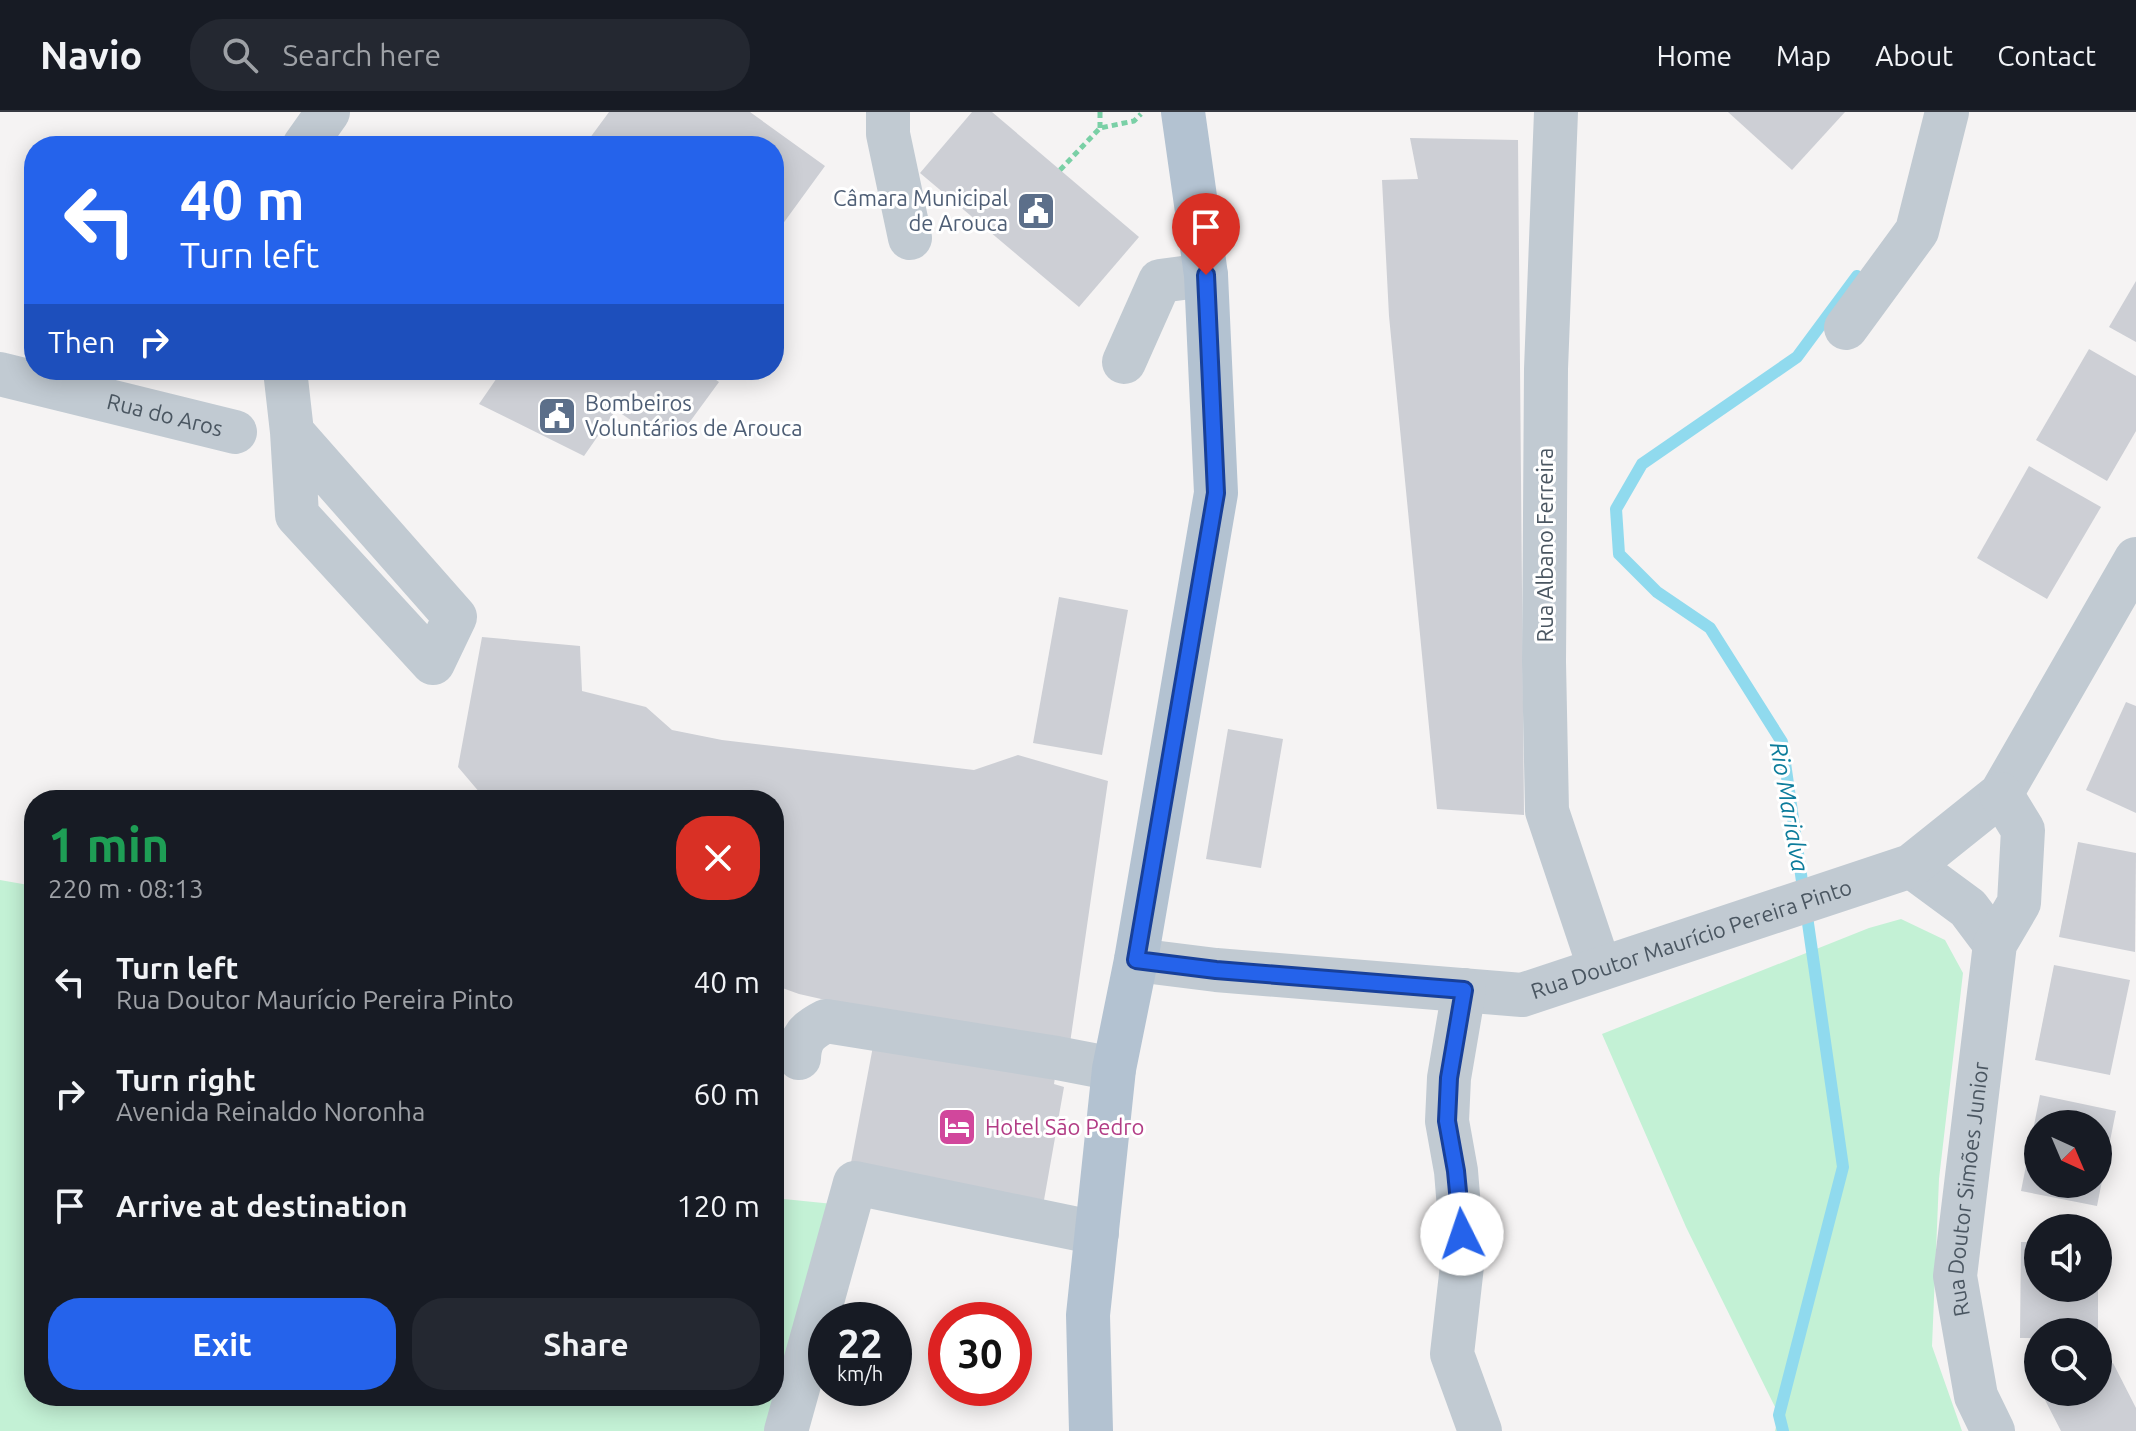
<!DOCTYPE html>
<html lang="en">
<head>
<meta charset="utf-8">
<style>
	:root { --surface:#171b24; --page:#242831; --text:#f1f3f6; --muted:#9ea1a6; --line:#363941; --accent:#2563eb }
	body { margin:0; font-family:Ubuntu,sans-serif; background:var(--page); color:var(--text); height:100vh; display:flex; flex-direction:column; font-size:30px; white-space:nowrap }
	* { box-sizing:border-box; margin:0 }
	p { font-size:26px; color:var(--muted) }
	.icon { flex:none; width:44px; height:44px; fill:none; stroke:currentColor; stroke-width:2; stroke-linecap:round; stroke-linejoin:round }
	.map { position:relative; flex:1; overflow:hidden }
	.details { position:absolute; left:24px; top:678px; width:760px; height:616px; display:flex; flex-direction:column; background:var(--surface); border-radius:32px; box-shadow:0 4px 20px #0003 }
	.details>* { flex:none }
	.hud { position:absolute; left:24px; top:24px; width:760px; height:244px; border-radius:32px; box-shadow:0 4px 20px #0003; background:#2563eb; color:#fff; overflow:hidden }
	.needle { width:52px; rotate:136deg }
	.tools { position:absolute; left:2024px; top:998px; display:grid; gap:16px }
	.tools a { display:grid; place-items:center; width:88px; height:88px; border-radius:50%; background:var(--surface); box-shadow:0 4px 20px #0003; font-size:40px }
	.speed { position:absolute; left:808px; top:1190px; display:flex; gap:16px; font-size:40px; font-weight:700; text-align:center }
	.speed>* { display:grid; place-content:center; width:104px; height:104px; border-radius:50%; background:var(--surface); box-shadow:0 4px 20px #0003; line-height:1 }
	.speed small { font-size:20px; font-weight:400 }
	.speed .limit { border:12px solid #d22; background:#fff; color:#111 }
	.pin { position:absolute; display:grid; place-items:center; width:68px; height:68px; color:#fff; margin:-82px -34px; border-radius:50% 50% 50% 0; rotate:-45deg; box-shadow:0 0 8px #0007 }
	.pin .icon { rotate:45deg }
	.me { position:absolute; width:88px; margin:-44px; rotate:356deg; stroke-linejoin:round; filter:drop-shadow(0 0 6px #0008) }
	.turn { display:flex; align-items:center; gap:28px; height:168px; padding:0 24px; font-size:36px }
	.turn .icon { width:104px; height:104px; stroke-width:2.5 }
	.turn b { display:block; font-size:56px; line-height:68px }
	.then { display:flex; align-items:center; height:76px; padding:0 24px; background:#0003; gap:16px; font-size:30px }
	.round { display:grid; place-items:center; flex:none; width:84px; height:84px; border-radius:32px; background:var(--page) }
	.headline { display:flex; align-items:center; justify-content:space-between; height:136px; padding:0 24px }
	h1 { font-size:48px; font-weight:700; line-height:60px; color:#1e9e55 }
	.button { display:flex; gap:16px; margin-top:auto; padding:16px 24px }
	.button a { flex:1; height:92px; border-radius:32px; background:var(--accent); color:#fff; font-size:32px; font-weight:700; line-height:92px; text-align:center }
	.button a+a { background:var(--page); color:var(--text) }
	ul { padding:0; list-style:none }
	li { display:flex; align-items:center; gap:24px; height:112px; padding:0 24px }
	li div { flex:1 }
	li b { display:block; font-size:30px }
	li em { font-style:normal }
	header { display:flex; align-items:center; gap:48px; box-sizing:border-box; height:112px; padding:0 40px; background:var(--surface); border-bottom:2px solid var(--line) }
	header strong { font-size:38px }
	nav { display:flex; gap:44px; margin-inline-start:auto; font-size:28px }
	.search { width:560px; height:72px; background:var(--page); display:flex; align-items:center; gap:20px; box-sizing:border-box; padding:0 28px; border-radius:32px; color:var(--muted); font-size:30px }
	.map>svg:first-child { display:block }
	.green { fill:#c3f1d5 }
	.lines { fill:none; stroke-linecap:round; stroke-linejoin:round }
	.stream { stroke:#90daee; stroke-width:12 }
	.building { fill:#cdcfd5; fill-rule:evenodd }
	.path { stroke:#7ad0a6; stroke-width:5; stroke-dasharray:6 4; stroke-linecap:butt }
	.minor { stroke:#c1cad2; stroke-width:44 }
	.major { stroke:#b3c2d1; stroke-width:44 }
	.route-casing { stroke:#184099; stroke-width:20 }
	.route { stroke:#2563eb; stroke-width:14 }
	.labels { text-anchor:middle; stroke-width:6; stroke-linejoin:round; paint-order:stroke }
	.service-label { font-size:22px; fill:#4e5e75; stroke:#fff; text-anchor:end }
	.street-label { font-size:22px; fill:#4a5661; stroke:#fff }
	.hotel-label { font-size:22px; fill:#b23c85; stroke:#fff; text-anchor:start }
	.water-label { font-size:24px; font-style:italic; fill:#0c7c9b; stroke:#fff }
</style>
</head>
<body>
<header>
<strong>Navio</strong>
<div class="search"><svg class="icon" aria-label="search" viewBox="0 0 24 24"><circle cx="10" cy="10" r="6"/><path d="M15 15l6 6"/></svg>Search here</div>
<nav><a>Home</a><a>Map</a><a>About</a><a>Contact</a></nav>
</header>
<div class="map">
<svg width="2136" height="1319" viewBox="0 0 2136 1319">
	<rect width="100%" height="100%" fill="#f5f3f3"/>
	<g class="green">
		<polygon points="0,768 34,774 34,1284 774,1284 774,1086 833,1092 772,1319 0,1319"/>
		<polygon points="1901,807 1945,828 1963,861 1939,1067 1932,1234 1962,1319 1775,1319 1779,1303 1686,1115 1602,922 1869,816"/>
	</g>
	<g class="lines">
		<polyline class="stream" points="1783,1319 1779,1303 1843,1055 1782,630 1710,516 1657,480 1619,442 1616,397 1642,352 1797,245 1857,164"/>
	</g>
	<g class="building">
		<polygon points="609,0 750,0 825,54 774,124 774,34 584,34"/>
		<polygon points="972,0 992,0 1139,125 1079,195 920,61"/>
		<polygon points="1728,0 1845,0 1792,58"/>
		<polygon points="1410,26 1518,28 1524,703 1437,697 1389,204 1382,68 1418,67"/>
		<polygon points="2136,169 2136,230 2109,215"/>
		<polygon points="2089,237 2136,264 2136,319 2107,369 2036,328"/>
		<polygon points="499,258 702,258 719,270 678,326 655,310 648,320 616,298 584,344 479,292 501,260"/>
		<polygon points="2029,354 2101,395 2047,487 1977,446"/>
		<polygon points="1059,485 1128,498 1102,643 1033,631"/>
		<polygon points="482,525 580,534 582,579 646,595 672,618 722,628 974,658 1018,643 1108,669 1069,938 910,907 799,882 774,873 774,688 486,688 458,655"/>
		<polygon points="2126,590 2136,594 2136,701 2086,678"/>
		<polygon points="1228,617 1283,627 1261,756 1206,747"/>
		<polygon points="2078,730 2136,741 2135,840 2059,825"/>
		<polygon points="2054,853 2130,868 2110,963 2035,948"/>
		<polygon points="874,929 1057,953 1054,972 1064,975 1044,1088 850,1056"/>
		<path d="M2040,983L2116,999L2097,1094L2021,1079ZM2038,1012H2098V1072H2038Z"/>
		<polygon points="2021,1130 2038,1130 2038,1176 2098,1176 2098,1220 2038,1220 2038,1226 2020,1226"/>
		<polygon points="2113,1251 2136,1296 2136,1319 2061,1319 2044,1286 2056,1280 2098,1280 2098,1259"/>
	</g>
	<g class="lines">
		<g class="path">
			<polyline points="1100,16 1100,0"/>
			<polyline points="1060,58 1100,16 1134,9 1141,2"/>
		</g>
		<g class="minor">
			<polyline points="888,0 888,22 910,126"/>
			<polyline points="1556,0 1546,257 1544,550 1547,699 1600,857"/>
			<polyline points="304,34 328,0"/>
			<polyline points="1846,216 1917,119 1947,0"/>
			<polyline points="1124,250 1160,169 1206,163"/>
			<polyline points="285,258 292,320 297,403 433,551 455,505 292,320"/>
			<path id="s1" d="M0,262L235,320"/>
			<polyline points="1911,754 1968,796 1995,832"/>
			<path id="s2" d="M1136,848L1216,858L1522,883L1911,754L2001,682L2136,447"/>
			<polyline points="1464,878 1449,966 1447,1009 1456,1059 1463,1145 1452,1242 1480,1319"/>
			<path d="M799,946C800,925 808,918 826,909L1057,946L1114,957"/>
			<polyline points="786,1319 855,1071 1097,1121"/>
			<path id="s3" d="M1993,1319L1976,1284L1955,1164L1995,832L2019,791L2023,718L2001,682"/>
		</g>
		<polyline class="major" points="1091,1319 1088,1203 1114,957 1136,848 1216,381 1206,163 1183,0"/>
	</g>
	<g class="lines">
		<g class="route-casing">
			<polyline id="route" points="1206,163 1216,381 1136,848 1216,858 1464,878 1449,966 1447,1009 1456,1059 1462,1122"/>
		</g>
		<use href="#route" class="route"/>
	</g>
	<defs>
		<g id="civic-square" transform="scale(2)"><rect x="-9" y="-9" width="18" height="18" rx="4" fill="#5c6f8a" stroke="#fff"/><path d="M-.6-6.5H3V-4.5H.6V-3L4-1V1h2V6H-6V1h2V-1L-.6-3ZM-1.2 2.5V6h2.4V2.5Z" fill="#fff"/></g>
		<g id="hotel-square" transform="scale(2)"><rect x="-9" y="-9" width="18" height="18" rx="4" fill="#d1479c" stroke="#fff"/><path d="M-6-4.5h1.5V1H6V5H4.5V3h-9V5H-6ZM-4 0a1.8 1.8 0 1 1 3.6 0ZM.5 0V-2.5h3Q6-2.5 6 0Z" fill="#fff"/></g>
	</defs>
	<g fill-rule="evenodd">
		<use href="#civic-square" x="1036" y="99"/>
		<use href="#civic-square" x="557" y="304"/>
		<use href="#hotel-square" x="957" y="1015"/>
	</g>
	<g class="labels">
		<g class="service-label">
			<text x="1008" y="94">Câmara Municipal<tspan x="1008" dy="25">de Arouca</tspan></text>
			<text x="585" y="299" text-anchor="start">Bombeiros<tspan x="585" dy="25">Voluntários de Arouca</tspan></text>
		</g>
		<g class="street-label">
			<text dy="8" stroke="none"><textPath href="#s1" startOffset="170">Rua do Aros</textPath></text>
			<text transform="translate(1545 433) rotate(-90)" y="8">Rua Albano Ferreira</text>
			<text dy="8" stroke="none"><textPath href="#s2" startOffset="566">Rua Doutor Maurício Pereira Pinto</textPath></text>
			<text dy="8" stroke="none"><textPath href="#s3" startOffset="248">Rua Doutor Simões Junior</textPath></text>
		</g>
		<g class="hotel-label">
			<text x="985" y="1023">Hotel São Pedro</text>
		</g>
		<g class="water-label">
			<text transform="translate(1789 695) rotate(80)" y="8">Rio Marialva</text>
		</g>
	</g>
</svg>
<div class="tools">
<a><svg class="needle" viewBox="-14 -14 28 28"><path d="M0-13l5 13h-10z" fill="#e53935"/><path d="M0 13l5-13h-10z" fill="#9ea1a6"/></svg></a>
<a><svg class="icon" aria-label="sound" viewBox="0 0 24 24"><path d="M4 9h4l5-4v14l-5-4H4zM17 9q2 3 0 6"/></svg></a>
<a><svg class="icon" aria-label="search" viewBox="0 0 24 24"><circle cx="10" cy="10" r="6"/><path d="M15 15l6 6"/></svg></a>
</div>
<div class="speed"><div>22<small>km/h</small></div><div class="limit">30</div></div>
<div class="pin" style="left:1206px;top:163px;background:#d93025"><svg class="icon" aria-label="arrive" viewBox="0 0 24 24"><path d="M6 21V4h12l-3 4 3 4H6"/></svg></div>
<svg class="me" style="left:1462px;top:1122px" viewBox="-20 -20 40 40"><circle r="19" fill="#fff"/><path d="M0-13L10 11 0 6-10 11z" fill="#2563eb"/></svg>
<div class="hud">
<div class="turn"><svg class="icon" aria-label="left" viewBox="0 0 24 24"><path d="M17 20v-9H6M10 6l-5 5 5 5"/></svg><div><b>40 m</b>Turn left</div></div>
<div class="then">Then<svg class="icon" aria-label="right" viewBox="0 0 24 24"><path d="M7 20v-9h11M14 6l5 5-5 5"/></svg></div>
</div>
<section class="details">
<div class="headline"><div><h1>1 min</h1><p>220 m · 08:13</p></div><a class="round" style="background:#d93025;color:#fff"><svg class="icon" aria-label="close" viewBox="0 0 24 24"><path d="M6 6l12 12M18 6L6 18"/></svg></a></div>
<ul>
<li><svg class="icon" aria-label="left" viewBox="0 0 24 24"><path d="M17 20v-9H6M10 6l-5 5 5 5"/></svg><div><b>Turn left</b><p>Rua Doutor Maurício Pereira Pinto</p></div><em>40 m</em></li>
<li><svg class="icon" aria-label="right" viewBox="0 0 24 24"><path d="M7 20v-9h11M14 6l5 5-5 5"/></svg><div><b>Turn right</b><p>Avenida Reinaldo Noronha</p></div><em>60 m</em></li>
<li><svg class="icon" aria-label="arrive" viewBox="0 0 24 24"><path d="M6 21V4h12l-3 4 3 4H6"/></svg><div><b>Arrive at destination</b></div><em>120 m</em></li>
</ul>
<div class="button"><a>Exit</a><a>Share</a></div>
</section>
</div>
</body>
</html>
